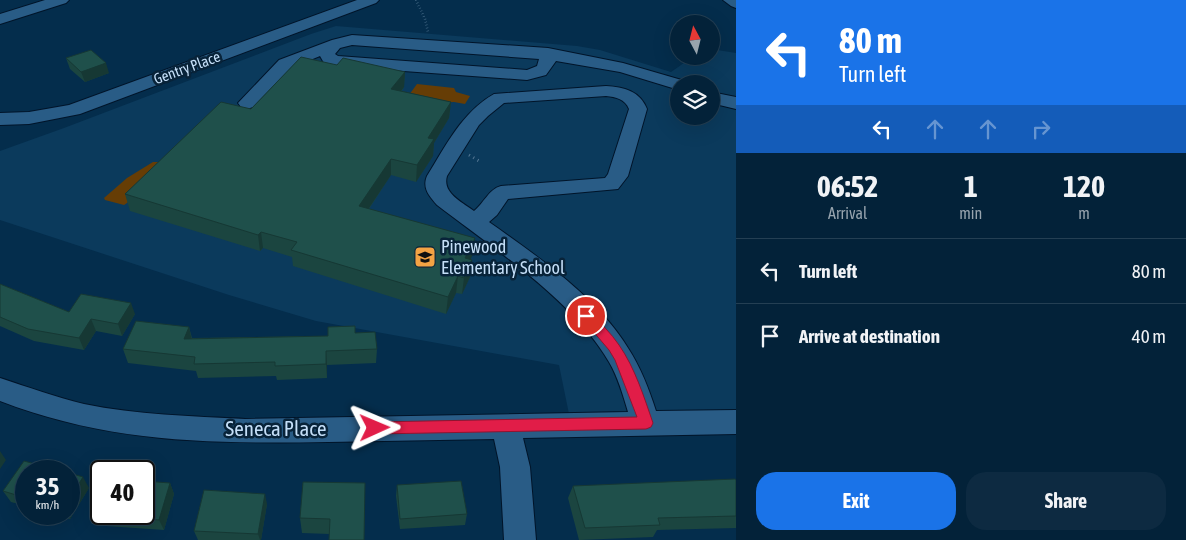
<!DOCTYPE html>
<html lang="en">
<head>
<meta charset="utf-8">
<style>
	:root { --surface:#032239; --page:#0d2a41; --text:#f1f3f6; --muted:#97a4ae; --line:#243f53; --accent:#1a73e8 }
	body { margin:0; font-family:"Asap Condensed",sans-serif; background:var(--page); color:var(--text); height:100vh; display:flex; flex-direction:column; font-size:19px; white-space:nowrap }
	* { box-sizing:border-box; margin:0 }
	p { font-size:16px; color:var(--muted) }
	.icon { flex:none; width:28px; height:28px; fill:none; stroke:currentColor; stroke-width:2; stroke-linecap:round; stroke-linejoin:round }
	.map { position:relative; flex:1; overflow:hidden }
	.panel { display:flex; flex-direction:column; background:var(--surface); width:450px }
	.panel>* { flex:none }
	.hud { background:#1a73e8; color:#fff; overflow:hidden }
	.needle { width:32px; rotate:353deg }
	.fabs { position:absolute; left:670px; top:15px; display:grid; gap:10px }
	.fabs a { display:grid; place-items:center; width:50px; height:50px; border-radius:50%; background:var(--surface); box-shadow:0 5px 20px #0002,0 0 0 1px var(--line); font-size:25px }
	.speed { position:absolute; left:15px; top:460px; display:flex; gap:10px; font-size:25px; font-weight:700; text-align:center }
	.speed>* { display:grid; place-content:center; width:65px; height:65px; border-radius:50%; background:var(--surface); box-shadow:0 5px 20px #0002,0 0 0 1px var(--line); line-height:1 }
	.speed small { font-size:12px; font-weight:400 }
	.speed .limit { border:2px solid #111; border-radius:8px; background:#fff; color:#111 }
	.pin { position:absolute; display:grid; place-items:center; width:42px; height:42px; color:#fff; margin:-21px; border:2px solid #fff; border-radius:50%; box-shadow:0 1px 5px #0007 }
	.me { position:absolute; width:55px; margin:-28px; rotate:89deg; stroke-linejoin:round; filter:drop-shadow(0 0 4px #0008) }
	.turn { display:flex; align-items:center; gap:18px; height:105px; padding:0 20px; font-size:22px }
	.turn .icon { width:65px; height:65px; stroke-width:2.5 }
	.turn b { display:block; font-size:35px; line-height:42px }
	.lanes { display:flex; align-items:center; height:48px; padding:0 20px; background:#0003; justify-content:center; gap:25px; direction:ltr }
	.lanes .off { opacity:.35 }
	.eta { display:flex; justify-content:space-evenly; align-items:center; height:85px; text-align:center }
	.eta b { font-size:30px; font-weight:700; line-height:35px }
	.primary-button { display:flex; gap:10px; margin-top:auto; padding:10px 20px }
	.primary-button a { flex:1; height:58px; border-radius:20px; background:var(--accent); color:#fff; font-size:20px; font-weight:700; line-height:58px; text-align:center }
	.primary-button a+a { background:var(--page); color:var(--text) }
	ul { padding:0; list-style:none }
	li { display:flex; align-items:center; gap:15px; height:65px; padding:0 20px; border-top:1px solid var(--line) }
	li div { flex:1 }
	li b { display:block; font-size:19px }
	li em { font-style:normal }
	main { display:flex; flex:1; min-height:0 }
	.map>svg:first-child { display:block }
	.built { fill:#0b3a5c; fill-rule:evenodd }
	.green { fill:#663d05 }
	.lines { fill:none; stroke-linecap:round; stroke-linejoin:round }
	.minor-casing { stroke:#001429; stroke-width:2 }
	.path-far1 { stroke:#557894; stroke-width:2.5; stroke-dasharray:0.5 2.5; stroke-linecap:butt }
	.path { stroke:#557894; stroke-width:3; stroke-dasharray:1 4; stroke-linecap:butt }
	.minor { fill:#295c86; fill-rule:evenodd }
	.wall { fill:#1b4540 }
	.shaded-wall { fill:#163834 }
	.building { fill:#1f504b; stroke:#163834 }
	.route { fill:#e11d48; stroke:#92132f }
	.labels { text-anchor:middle; stroke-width:5; stroke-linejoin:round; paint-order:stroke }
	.far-street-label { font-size:15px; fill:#c5dff8; stroke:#082339 }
	.poi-label { font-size:18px; fill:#c5dff8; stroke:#082339; text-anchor:start }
	.near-street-label { font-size:21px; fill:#c5dff8; stroke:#082339 }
</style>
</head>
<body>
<main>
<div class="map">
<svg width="736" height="540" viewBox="0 0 736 540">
	<rect width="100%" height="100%" fill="#042d4c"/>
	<path class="built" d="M336,26L577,46L600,50L671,72L694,56H711V49L736,53V410L569,414L559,365L316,321L229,295L0,220V151L64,128L311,34ZM679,84H711V116H679Z"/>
	<g class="green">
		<polygon points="417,84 454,88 456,92 470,96 465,104 454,102 432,103 409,95"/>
		<polygon points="153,162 163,162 163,168 127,203 124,205 105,200 104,198 127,178"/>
	</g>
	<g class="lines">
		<g class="minor-casing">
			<g id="minor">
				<polygon points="45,0 69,0 66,3 0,24 0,14"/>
				<polygon points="357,0 379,0 376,3 80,114 29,124 0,125 0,113 29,112 69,105"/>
				<polygon points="723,0 736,0 736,8 731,6"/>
				<path d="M352,35L548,48L623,63L685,81L687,84H679V90L620,72L556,61L546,75L527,80L335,66L324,63L320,56L291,68L253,107L247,109L241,107L238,103L279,60L332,40ZM352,45L539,59L537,66L527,70L338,56L335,54L340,48Z"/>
				<path d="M606,86C624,87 640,91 647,109L628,176L618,189L508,199L497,215L489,222C537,256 597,297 628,348C641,368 649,389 656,411L736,410V434L523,438L530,467L536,540H504L500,467L494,439C439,440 383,441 328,442C212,444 109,443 0,401V378C28,387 55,397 84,404C137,415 191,416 245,419L628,412C623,395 618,377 609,362C573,300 493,248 437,205C429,196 422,188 427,176C445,147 462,112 494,94ZM606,96C616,97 625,99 629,109L608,174L605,178L501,186C489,189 484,203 474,211C462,202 442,193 447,176L479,125L488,116L504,103Z"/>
				<polygon points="711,92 736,97 736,109 711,103"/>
			</g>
		</g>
		<polyline class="path-far1" points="416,0 425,19 428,32"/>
		<polyline class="path" points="469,155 479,161"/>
		<use href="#minor" class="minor"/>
	</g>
	<g class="wall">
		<polygon points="66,58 109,73 85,82 70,69"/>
		<polygon points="337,65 405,72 404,87 402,91 451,102 449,118 434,143 433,156 416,182 391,175 369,209 475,238 473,254 470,259 472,260 470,277 462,294 456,293 446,314 293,266 292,257 263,248 260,251 130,211 125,194 251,109"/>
		<polygon points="0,284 69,312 135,314 122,336 96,331 84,350 34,341 0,326"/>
		<polygon points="189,327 192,338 328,336 355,333 377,349 376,363 327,365 327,378 277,380 276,376 198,378 196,371 128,363 123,349"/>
		<polygon points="26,471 26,506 11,502 3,491"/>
		<polygon points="736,480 736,528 657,530 653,537 579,540 568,498 573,486"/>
		<polygon points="170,483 174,494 164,530 106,526 100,515"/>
		<polygon points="397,485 467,514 465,525 400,529 396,496"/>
		<polygon points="89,488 70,519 52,514 69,514"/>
		<polygon points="365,498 329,534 302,533 300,518"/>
		<polygon points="267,504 261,540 198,540 194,531"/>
	</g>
	<g class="shaded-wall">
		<polygon points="106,63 109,73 85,82 81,72"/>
		<polygon points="405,72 404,87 391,104 391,89"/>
		<polygon points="451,102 449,118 434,143 433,156 416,182 417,165 428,138"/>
		<polygon points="391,159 391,175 359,223 359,206"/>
		<polygon points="261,232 263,248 260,251 258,235"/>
		<polygon points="475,238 473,254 463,275 465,258"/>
		<polygon points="472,260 470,277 462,294 464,278"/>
		<polygon points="458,276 456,293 446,314 448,297"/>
		<polygon points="131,303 135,314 122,336 118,324"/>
		<polygon points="91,319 96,331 84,350 79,338"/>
		<polygon points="189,327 192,341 184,339"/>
		<polygon points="326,351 327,365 327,378 326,364"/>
		<polygon points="0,451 6,460 0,469"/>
		<polygon points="83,477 89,488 70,519 67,514 69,514 69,500"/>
		<polygon points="170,483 174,494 164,530 159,520"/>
		<polygon points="265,494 267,504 261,540 260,540 258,534"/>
	</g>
	<g class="building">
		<polygon points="91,50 106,63 81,72 66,58"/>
		<polygon points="301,57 337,65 343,58 405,72 391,89 451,102 428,138 434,139 417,165 391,159 359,206 475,238 465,258 472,260 464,278 458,276 448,297 291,250 297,242 261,232 258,235 125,194 221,102 251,109"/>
		<polygon points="0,284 69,312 81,294 131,303 118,324 91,319 79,338 28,329 0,317"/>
		<polygon points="136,321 189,327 184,339 328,336 328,327 355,326 355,333 375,332 377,349 326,351 326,364 275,366 275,362 194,364 195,357 123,349"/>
		<polygon points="24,461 61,471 26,471 26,498 3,491"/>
		<polygon points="69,473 83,477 69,500"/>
		<polygon points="735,479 736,480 736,516 658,518 660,525 585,528 573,486"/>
		<polygon points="144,481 170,483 159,520 100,515 101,511 101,514 144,514"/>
		<polygon points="461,481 467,514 400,519 397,485"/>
		<polygon points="303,482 365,483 364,540 329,540 330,519 300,518"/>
		<polygon points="204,490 265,494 258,534 194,531"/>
	</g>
	<path class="route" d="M586,311L591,313C600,323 611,333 619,345C635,368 644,397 653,423L651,427L646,429L375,434L370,433L368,428L370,424L375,422L637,417L615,360L609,350L580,316L582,313Z"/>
	<defs>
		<g id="school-square" transform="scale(1.125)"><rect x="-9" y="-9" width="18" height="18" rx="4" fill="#f4a344" stroke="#082339"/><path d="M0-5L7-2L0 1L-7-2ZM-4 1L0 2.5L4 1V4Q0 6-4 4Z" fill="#111"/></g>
	</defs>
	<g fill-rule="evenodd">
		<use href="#school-square" x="425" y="257"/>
	</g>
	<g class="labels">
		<g class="far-street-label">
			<text transform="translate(187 68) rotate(-20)" y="5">Gentry Place</text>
		</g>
		<g class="poi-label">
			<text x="441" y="253">Pinewood<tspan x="441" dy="21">Elementary School</tspan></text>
		</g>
		<g class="near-street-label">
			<text x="276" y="436">Seneca Place</text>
		</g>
	</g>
</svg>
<div class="fabs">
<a><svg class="needle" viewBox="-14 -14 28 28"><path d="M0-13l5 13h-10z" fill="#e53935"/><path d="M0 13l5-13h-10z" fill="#97a4ae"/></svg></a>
<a><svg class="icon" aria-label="layers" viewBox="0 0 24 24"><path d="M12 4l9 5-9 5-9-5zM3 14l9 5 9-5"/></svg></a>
</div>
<div class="speed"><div>35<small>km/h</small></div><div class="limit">40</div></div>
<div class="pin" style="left:586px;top:316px;background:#d93025"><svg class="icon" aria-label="arrive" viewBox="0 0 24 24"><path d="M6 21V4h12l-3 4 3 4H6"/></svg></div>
<svg class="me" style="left:375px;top:428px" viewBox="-20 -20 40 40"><path d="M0-17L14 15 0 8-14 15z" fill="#e11d48" stroke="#fff" stroke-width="4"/></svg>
</div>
<section class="panel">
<div class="hud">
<div class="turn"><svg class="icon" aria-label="left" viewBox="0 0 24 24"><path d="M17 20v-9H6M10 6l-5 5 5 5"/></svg><div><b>80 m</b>Turn left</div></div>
<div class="lanes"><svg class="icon" aria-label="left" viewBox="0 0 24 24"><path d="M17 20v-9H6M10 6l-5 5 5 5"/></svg><svg class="icon off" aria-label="ahead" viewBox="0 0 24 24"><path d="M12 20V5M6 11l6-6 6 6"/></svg><svg class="icon off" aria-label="ahead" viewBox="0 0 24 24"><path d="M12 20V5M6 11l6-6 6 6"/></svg><svg class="icon off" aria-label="right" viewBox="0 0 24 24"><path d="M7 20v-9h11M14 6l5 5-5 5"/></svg></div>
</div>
<div class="eta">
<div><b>06:52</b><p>Arrival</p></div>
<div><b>1</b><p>min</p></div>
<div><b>120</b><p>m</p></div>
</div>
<ul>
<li><svg class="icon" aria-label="left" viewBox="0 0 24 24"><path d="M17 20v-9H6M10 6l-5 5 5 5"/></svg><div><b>Turn left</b></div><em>80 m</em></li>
<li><svg class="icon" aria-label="arrive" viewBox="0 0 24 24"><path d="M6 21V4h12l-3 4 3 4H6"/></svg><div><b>Arrive at destination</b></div><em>40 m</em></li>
</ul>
<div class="primary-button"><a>Exit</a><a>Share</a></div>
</section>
</main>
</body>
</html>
